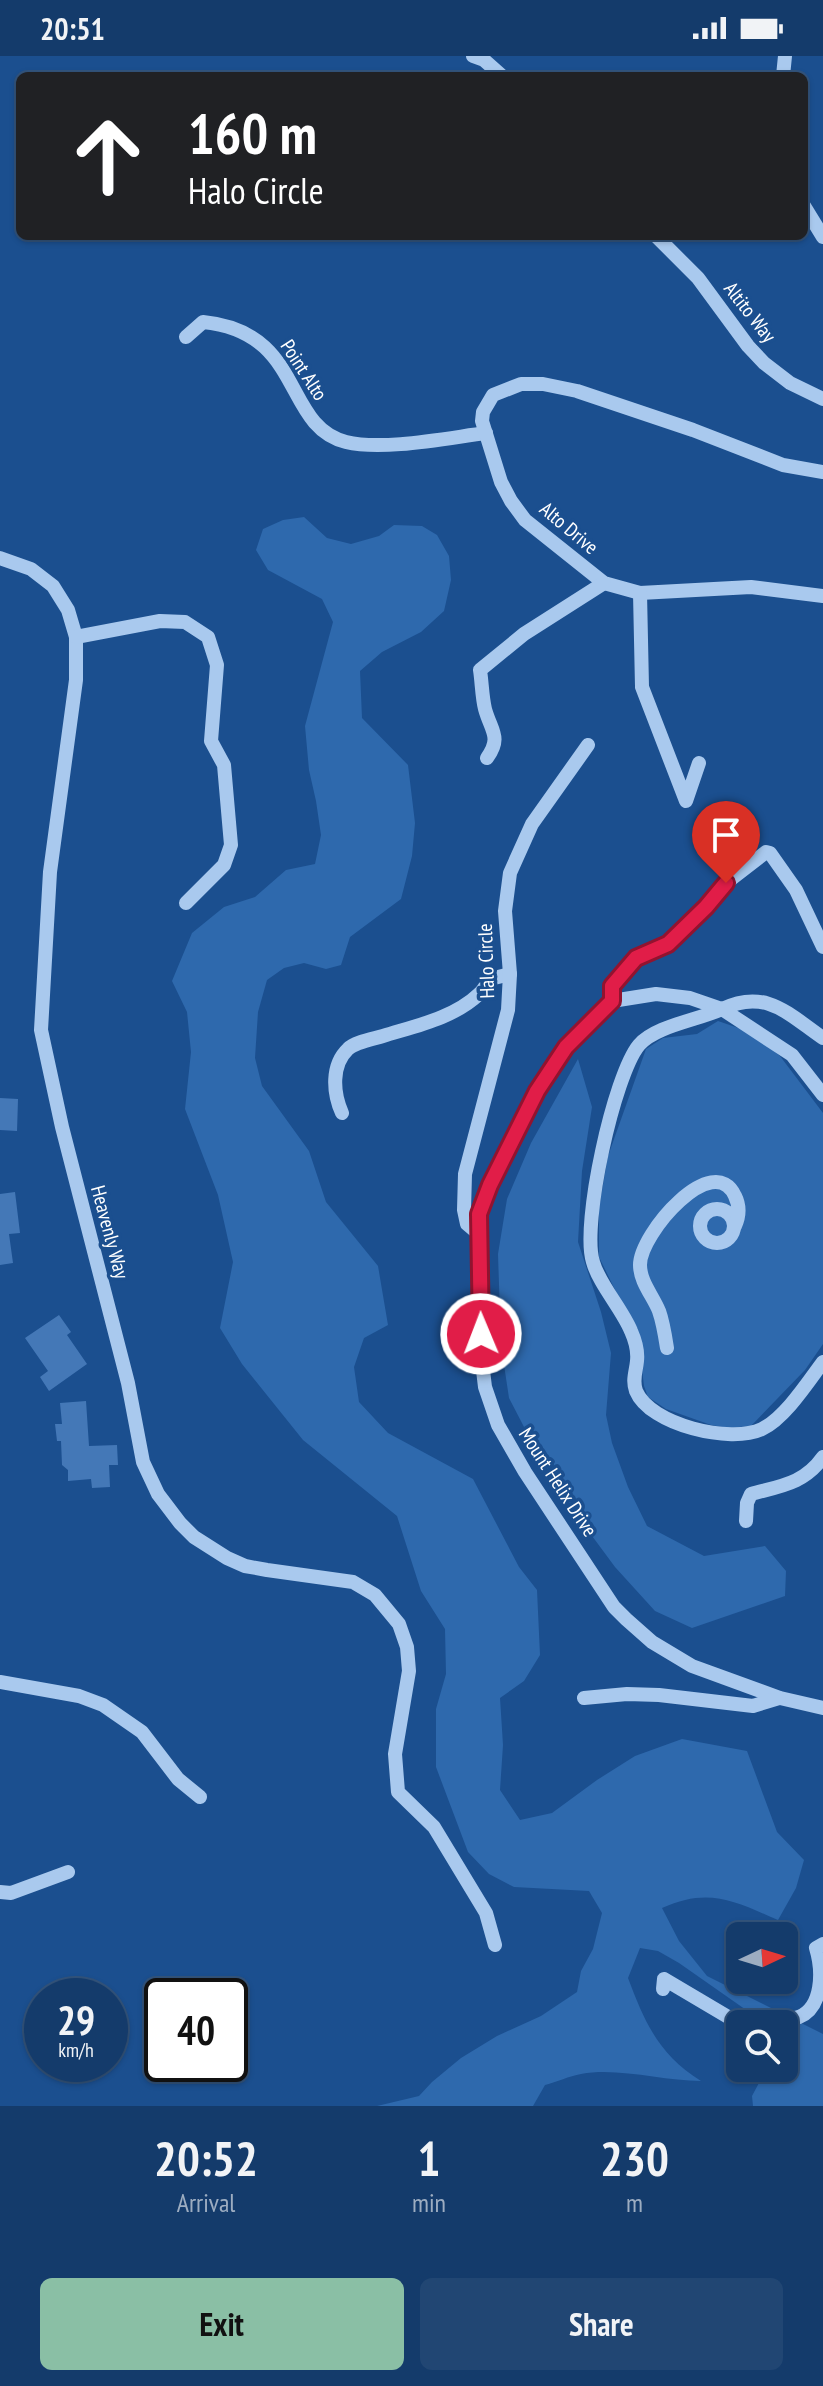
<!DOCTYPE html>
<html lang="en">
<head>
<meta charset="utf-8">
<style>
	:root { --surface:#143b6b; --page:#214673; --text:#f1f3f6; --muted:#9dadc1; --line:#33557e; --accent:#8abfa5 }
	body { margin:0; font-family:"PT Sans Narrow",sans-serif; background:var(--page); color:var(--text); height:100vh; display:flex; flex-direction:column; font-size:30px; white-space:nowrap }
	* { box-sizing:border-box; margin:0 }
	p { font-size:26px; color:var(--muted) }
	.icon { flex:none; width:44px; height:44px; fill:none; stroke:currentColor; stroke-width:2; stroke-linecap:round; stroke-linejoin:round }
	.map { position:relative; height:2050px; overflow:hidden }
	.details { display:flex; flex-direction:column; background:var(--surface); flex:1 }
	.details>* { flex:none }
	.banner { position:absolute; left:16px; top:16px; width:792px; height:168px; border-radius:12px; box-shadow:0 2px 6px #0004,0 0 0 2px var(--line); background:#202124; color:#fff; overflow:hidden }
	.needle { width:52px; rotate:86deg }
	.controls { position:absolute; left:726px; top:1866px; display:grid; gap:16px }
	.controls a { display:grid; place-items:center; width:72px; height:72px; border-radius:12px; background:var(--surface); box-shadow:0 2px 6px #0004,0 0 0 2px var(--line); font-size:40px }
	.speed { position:absolute; left:24px; top:1922px; display:flex; gap:16px; font-size:40px; font-weight:700; text-align:center }
	.speed>* { display:grid; place-content:center; width:104px; height:104px; border-radius:50%; background:var(--surface); box-shadow:0 2px 6px #0004,0 0 0 2px var(--line); line-height:1 }
	.speed small { font-size:20px; font-weight:400 }
	.speed .limit { border:4px solid #111; border-radius:12px; background:#fff; color:#111 }
	.pin { position:absolute; display:grid; place-items:center; width:68px; height:68px; color:#fff; margin:-82px -34px; border-radius:50% 50% 50% 0; rotate:-45deg; box-shadow:0 0 8px #0007 }
	.pin .icon { rotate:45deg }
	.me { position:absolute; width:88px; margin:-44px; rotate:359deg; stroke-linejoin:round; filter:drop-shadow(0 0 6px #0008) }
	.turn { display:flex; align-items:center; gap:28px; height:168px; padding:0 40px; font-size:36px }
	.turn .icon { width:104px; height:104px; stroke-width:2.5 }
	.turn b { display:block; font-size:56px; line-height:68px }
	.eta { display:flex; justify-content:space-evenly; align-items:center; height:136px; text-align:center }
	.eta b { font-size:48px; font-weight:700; line-height:56px }
	.primary-button { display:flex; gap:16px; margin-top:auto; padding:16px 40px }
	.primary-button a { flex:1; height:92px; border-radius:12px; background:var(--accent); color:#111; font-size:32px; font-weight:700; line-height:92px; text-align:center }
	.primary-button a+a { background:var(--page); color:var(--text) }
	.status { display:flex; justify-content:space-between; align-items:center; height:56px; padding:0 40px; background:var(--surface); direction:ltr }
	.status svg { height:22px; fill:currentColor }
	.map>svg:first-child { display:block }
	.green { fill:#2e69ad }
	.building { fill:#4478b7 }
	.lines { fill:none; stroke-linecap:round; stroke-linejoin:round }
	.minor { stroke:#a9c9ee; stroke-width:14 }
	.route-casing { stroke:#92132f; stroke-width:20 }
	.route { stroke:#e11d48; stroke-width:14 }
	.labels { text-anchor:middle; stroke-width:7; stroke-linejoin:round; paint-order:stroke }
	.street-label { font-size:20px; fill:#fff; stroke:#1b4f8f }
</style>
</head>
<body>
<div class="status"><b>20:51</b><svg viewBox="0 0 49 12"><path d="M0 12V9h3v3zM5 12V6h3v6zM10 12V3h3v9zM15 12V0h3v12zM26 1h20v11H26zM47 4h2v5h-2z"/></svg></div>
<div class="map">
<svg width="823" height="2050" viewBox="0 0 823 2050">
	<rect width="100%" height="100%" fill="#1b4f8f"/>
	<g class="green">
		<path d="M304,461L327,482L351,488L379,480L394,469L422,470L437,479L449,500L451,524L444,555L421,576L382,596L360,615L362,662L408,709L415,767L412,800L401,843L350,881L341,909L326,913L304,907L284,912L267,924L258,956L255,1002L262,1030L309,1095L326,1146L378,1210L388,1269L364,1282L354,1311L359,1346L388,1377L473,1423L519,1511L537,1534L540,1599L524,1625L500,1642L503,1689L500,1734L520,1764L552,1757L597,1724L635,1700L682,1683L747,1695L777,1776L804,1804L796,1832L778,1864C734,1845 709,1831 662,1852L679,1885L707,1920L823,1978V2050H753L752,2040L767,2012H784V1968H766L679,1907L658,1895L640,1892L628,1922C645,1967 659,1999 701,2025C663,2025 618,2011 581,2018C569,2020 557,2026 545,2029L533,2050H377L419,2040L432,2026L461,2002L497,1980L541,1960L577,1936L581,1915L593,1893L602,1857L589,1835L514,1831L489,1818L468,1796L436,1711V1653L446,1618L445,1573L421,1535L397,1460L303,1384L242,1308L220,1272L233,1206L218,1139L185,1053L191,996L187,956L172,925L192,877L224,851L255,841L286,814L315,808L321,779L316,745L309,714L305,670L333,566L322,543L268,514L256,494L263,473L283,464Z"/>
		<polygon points="718,965 753,977 780,1000 823,1057 823,1288 805,1314 751,1370 728,1372 711,1369 666,1353 648,1341 644,1330 638,1281 599,1201 599,1152 608,1100 646,993 663,982 697,978"/>
		<polygon points="578,1003 592,1051 582,1115 578,1186 601,1256 611,1297 606,1359 612,1387 628,1431 647,1470 704,1500 765,1490 786,1515 785,1540 692,1572 655,1555 615,1511 581,1465 537,1396 509,1342 501,1289 498,1198 507,1143 531,1087"/>
	</g>
	<g class="building">
		<polygon points="0,1042 18,1043 17,1075 0,1074"/>
		<polygon points="15,1136 20,1177 9,1178 13,1207 0,1209 0,1138"/>
		<polygon points="59,1259 71,1276 67,1279 87,1308 49,1335 40,1321 48,1315 25,1282"/>
		<polygon points="86,1345 89,1390 117,1389 118,1409 109,1409 110,1431 92,1432 91,1423 68,1425 68,1414 62,1409 61,1385 57,1385 55,1368 62,1368 60,1347"/>
	</g>
	<g class="lines">
		<g class="minor">
			<polyline points="473,0 484,4 502,20"/>
			<polyline points="783,20 785,0"/>
			<polyline points="804,150 823,181"/>
			<polyline points="656,180 698,222 748,290 764,307 790,327 823,343"/>
			<path d="M186,281L203,266C305,276 282,370 346,386C383,395 447,382 486,377"/>
			<polyline points="823,416 783,409 693,374 577,335 543,328 521,328 493,339 483,356 482,365 501,426 511,445 525,464 604,527 640,537 751,531 823,540"/>
			<polyline points="0,502 31,513 53,530 68,554 76,581 76,624 50,816 41,974 62,1071 128,1327 143,1406 158,1438 180,1467 194,1481 227,1502 245,1510 267,1514 353,1526 375,1539 399,1568 407,1591 409,1615 395,1698 398,1736 434,1771 486,1857 495,1889"/>
			<polyline points="640,537 642,631 686,745 699,707"/>
			<polyline points="76,581 160,565 185,566 208,581 217,609 211,685 224,709 231,789 224,809 186,847"/>
			<path d="M487,702C502,681 491,675 485,653C482,641 482,627 480,614L524,578L604,527"/>
			<polyline points="612,945 612,930 636,902 668,888 706,851 726,827 766,796 770,797 796,834 823,891"/>
			<path d="M823,982C788,958 766,932 722,953L690,942L656,938L612,945L566,991L537,1035L490,1129L479,1158L482,1306L485,1331L498,1369L525,1416L614,1551L626,1563L652,1586L692,1610L780,1642L823,1652"/>
			<path d="M823,1039L792,999L722,953C698,964 655,970 639,989C614,1019 581,1169 593,1206C599,1228 622,1253 631,1275C635,1284 638,1296 637,1305C636,1316 632,1324 636,1335C650,1369 731,1388 762,1373C785,1362 808,1326 823,1306"/>
			<path d="M342,1057C333,1037 331,1009 348,993C355,986 373,983 383,980C415,970 454,962 479,938C484,934 486,928 490,923L510,918"/>
			<circle cx="717" cy="1170" r="17"/>
			<polyline points="480,1179 467,1168 464,1154 465,1118 508,954 510,918 505,855 510,817 532,768 588,689"/>
			<path d="M667,1292C665,1279 663,1266 659,1255C653,1240 640,1226 640,1209C640,1177 714,1093 735,1140C740,1150 739,1161 735,1170"/>
			<path d="M746,1465L747,1447L751,1438C780,1430 804,1428 823,1401"/>
			<polyline points="0,1626 79,1640 103,1649 142,1676 178,1723 200,1741"/>
			<polyline points="584,1642 627,1638 659,1639 753,1650 779,1642"/>
			<polyline points="0,1836 11,1837 68,1816"/>
			<polyline points="663,1933 664,1923 740,1968"/>
			<path d="M773,1968C782,1963 790,1964 799,1961C823,1951 823,1915 816,1892L823,1888"/>
		</g>
	</g>
	<g class="lines">
		<g class="route-casing">
			<polyline id="route" points="481,1278 479,1158 490,1129 537,1035 566,991 612,945 612,930 636,902 668,888 706,851 726,827"/>
		</g>
		<use href="#route" class="route"/>
	</g>
	<g class="labels">
		<g class="street-label">
			<text transform="translate(750 256) rotate(52)" y="7">Altito Way</text>
			<text transform="translate(304 314) rotate(57)" y="7">Point Alto</text>
			<text transform="translate(569 472) rotate(40)" y="7">Alto Drive</text>
			<text transform="translate(486 905) rotate(-92)" y="7">Halo Circle</text>
			<text transform="translate(110 1176) rotate(75)" y="7">Heavenly Way</text>
			<text transform="translate(558 1426) rotate(57)" y="7">Mount Helix Drive</text>
		</g>
	</g>
</svg>
<div class="controls">
<a><svg class="needle" viewBox="-14 -14 28 28"><path d="M0-13l5 13h-10z" fill="#e53935"/><path d="M0 13l5-13h-10z" fill="#9dadc1"/></svg></a>
<a><svg class="icon" aria-label="search" viewBox="0 0 24 24"><circle cx="10" cy="10" r="6"/><path d="M15 15l6 6"/></svg></a>
</div>
<div class="speed"><div>29<small>km/h</small></div><div class="limit">40</div></div>
<div class="pin" style="left:726px;top:827px;background:#d93025"><svg class="icon" aria-label="arrive" viewBox="0 0 24 24"><path d="M6 21V4h12l-3 4 3 4H6"/></svg></div>
<svg class="me" style="left:481px;top:1278px" viewBox="-20 -20 40 40"><circle r="17" fill="#e11d48" stroke="#fff" stroke-width="3"/><path d="M0-11L8 9 0 5-8 9z" fill="#fff"/></svg>
<div class="banner">
<div class="turn"><svg class="icon" aria-label="ahead" viewBox="0 0 24 24"><path d="M12 20V5M6 11l6-6 6 6"/></svg><div><b>160 m</b>Halo Circle</div></div>
</div>
</div>
<section class="details">
<div class="eta">
<div><b>20:52</b><p>Arrival</p></div>
<div><b>1</b><p>min</p></div>
<div><b>230</b><p>m</p></div>
</div>
<div class="primary-button"><a>Exit</a><a>Share</a></div>
</section>
</body>
</html>
